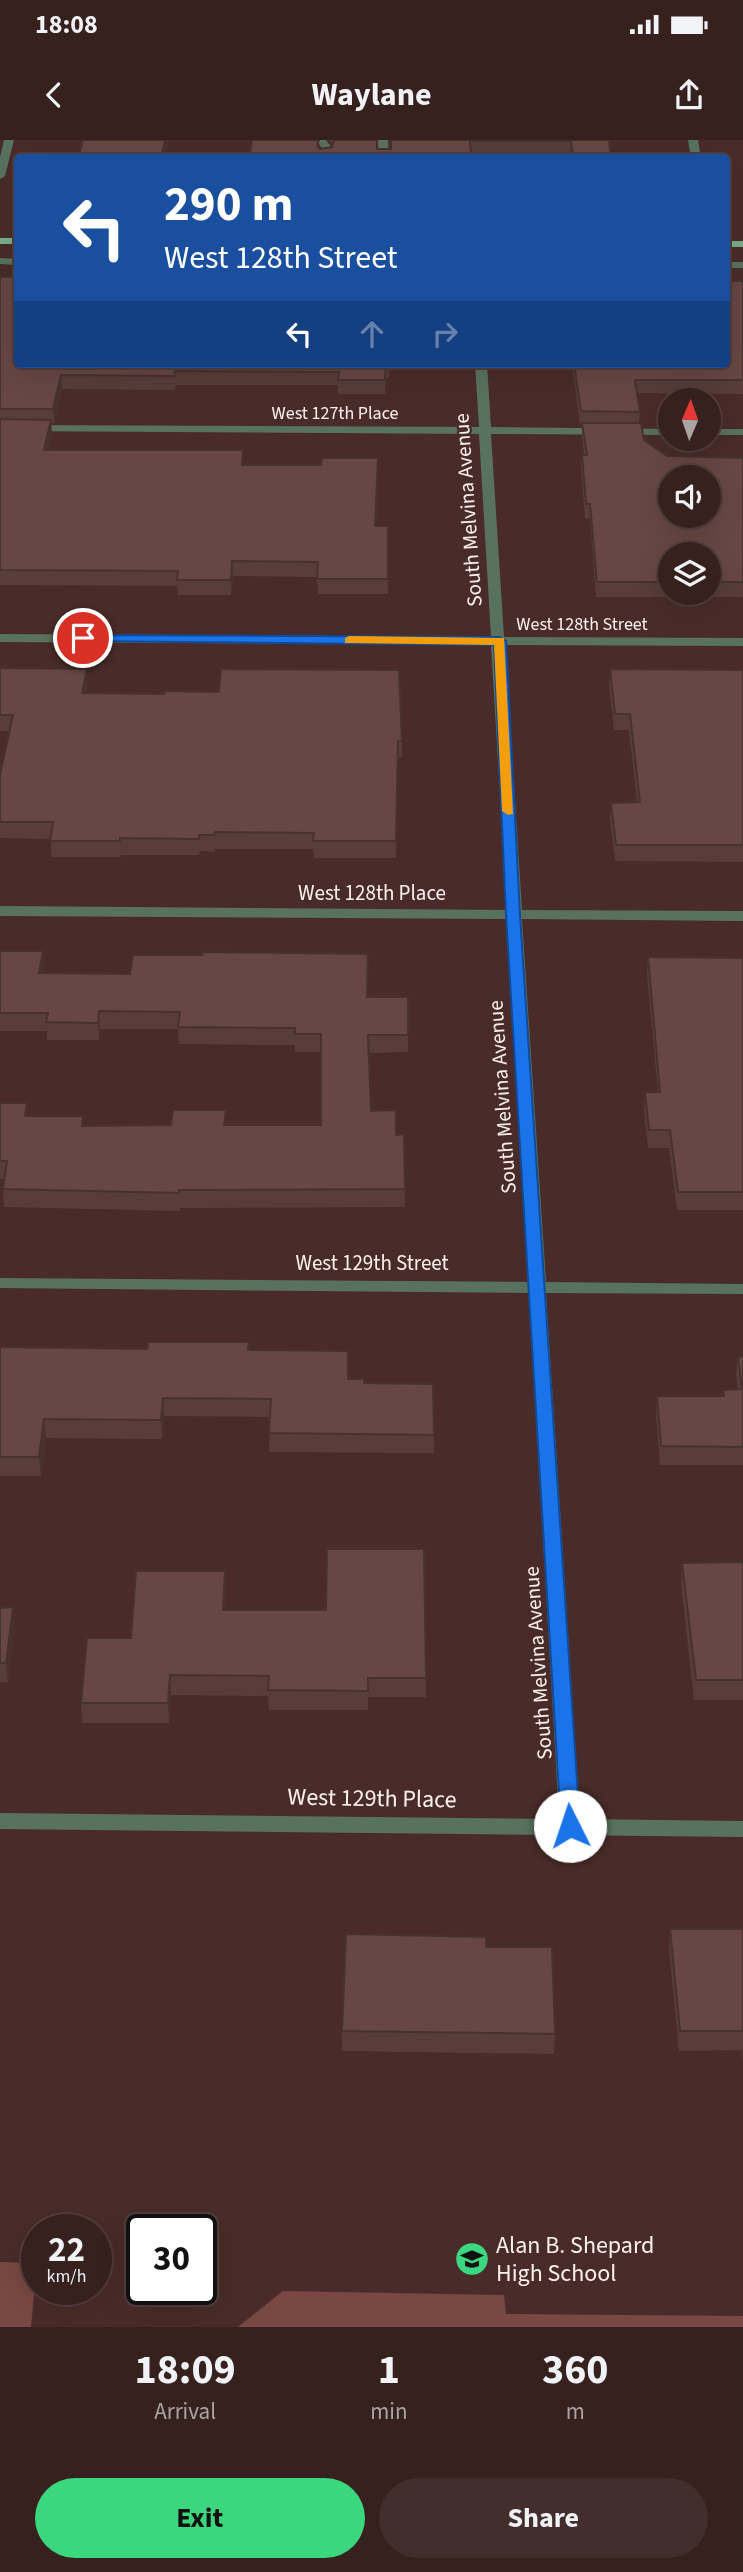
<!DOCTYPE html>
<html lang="en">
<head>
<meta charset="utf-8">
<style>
	:root { --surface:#37211f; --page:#422e2c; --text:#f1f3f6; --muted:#aaa3a4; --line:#513e3d; --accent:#3bd77f }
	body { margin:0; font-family:"Source Sans 3",sans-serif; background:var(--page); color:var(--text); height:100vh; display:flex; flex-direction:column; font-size:26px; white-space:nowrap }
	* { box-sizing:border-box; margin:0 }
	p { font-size:23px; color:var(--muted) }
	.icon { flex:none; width:38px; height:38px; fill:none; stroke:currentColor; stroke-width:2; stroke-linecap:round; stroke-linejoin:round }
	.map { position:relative; height:2187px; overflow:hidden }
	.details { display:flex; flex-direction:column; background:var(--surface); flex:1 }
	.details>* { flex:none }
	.guide { position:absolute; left:14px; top:14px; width:716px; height:214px; border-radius:7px; box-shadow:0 7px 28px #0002,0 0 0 2px var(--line); background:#1a4fa0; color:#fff; overflow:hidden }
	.needle { width:46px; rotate:2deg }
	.fabs { position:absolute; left:658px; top:248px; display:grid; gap:14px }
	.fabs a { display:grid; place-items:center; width:63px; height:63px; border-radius:50%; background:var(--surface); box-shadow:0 7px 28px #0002,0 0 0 2px var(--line); font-size:35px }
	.speed { position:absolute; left:21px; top:2074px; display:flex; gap:14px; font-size:35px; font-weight:700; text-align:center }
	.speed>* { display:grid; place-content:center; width:91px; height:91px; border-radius:50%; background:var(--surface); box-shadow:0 7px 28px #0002,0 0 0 2px var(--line); line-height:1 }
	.speed small { font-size:18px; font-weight:400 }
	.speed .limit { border:4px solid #111; border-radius:10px; background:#fff; color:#111 }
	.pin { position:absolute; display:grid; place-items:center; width:60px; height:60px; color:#fff; margin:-30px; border:4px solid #fff; border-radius:50%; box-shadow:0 2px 7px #0007 }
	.me { position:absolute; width:77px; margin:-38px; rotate:356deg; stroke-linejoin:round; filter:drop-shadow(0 0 5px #0008) }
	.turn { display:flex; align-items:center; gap:24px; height:147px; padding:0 35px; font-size:32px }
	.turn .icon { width:91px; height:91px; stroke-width:2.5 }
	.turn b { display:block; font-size:49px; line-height:60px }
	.lanes { display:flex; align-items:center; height:66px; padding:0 35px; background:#0003; justify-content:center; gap:35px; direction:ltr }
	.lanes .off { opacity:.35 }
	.eta { display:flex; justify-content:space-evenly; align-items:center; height:119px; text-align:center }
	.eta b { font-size:42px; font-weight:700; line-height:49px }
	.primary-button { display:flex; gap:14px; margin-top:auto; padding:14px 35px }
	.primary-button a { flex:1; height:80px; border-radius:42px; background:var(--accent); color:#111; font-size:28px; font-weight:700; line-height:80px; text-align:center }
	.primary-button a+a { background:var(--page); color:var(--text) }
	.status { display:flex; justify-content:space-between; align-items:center; height:49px; padding:0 35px; background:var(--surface); direction:ltr }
	.status svg { height:19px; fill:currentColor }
	header { display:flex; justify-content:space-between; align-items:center; height:91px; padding:0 35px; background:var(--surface); font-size:32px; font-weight:700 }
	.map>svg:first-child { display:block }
	.green { fill:#7a4843 }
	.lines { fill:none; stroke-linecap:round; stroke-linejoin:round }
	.minor { fill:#597260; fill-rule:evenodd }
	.major { fill:#7aae89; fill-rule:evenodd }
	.wall { fill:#583d3a; fill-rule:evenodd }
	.shaded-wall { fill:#473230 }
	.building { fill:#664744; stroke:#473230; stroke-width:2; fill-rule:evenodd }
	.route { fill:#1a73e8; stroke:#114b97; stroke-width:2 }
	.slow { fill:#f59e0b }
	.labels { text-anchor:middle; stroke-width:5; stroke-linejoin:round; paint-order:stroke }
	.far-street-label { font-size:18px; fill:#fdf1ef; stroke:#492c29 }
	.street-label { font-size:21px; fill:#fdf1ef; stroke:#492c29 }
	.near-street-label { font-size:24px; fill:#fdf1ef; stroke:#492c29 }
	.near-poi-label { font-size:24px; fill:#fdf1ef; stroke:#492c29; text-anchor:start }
</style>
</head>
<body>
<div class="status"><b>18:08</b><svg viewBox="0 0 49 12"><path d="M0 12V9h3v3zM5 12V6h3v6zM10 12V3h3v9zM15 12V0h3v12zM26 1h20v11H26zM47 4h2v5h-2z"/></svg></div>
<header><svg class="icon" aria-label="back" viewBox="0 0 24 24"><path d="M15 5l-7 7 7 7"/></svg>Waylane<svg class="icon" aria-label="share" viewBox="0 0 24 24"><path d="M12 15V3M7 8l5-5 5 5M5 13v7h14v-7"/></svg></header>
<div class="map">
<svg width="743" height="2187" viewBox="0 0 743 2187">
	<rect width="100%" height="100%" fill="#492c29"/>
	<g class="green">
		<polygon points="0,2122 37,2123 31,2187 0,2187"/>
		<polygon points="283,2151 504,2155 506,2174 743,2176 743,2187 238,2187"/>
	</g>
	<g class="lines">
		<g class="minor">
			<polygon points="4,0 14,0 5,36 0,39 0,17"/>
			<polygon points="316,0 326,0 332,8 330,18 320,18 322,8"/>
			<polygon points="378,0 388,0 389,18 379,18"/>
			<polygon points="688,0 698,0 701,18 691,18"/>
			<polygon points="0,118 18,119 18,125 0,124"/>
			<rect x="726" y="122" width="17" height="6"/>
			<polygon points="475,224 487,224 491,287 670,289 670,295 491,294 504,497 743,498 743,506 505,505 522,770 743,771 743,781 522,779 546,1142 743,1144 743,1154 546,1153 580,1679 743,1681 743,1697 0,1689 0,1673 559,1679 529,1153 0,1148 0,1138 528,1142 507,779 0,776 0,766 507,770 491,505 0,502 0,494 491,497 479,294 0,291 0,285 479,287"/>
			<rect x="709" y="289" width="34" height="6"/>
		</g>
		<g class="major">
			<rect x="0" y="98" width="18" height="6"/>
			<rect x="726" y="101" width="17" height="6"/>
		</g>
	</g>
	<g class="wall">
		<polygon points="329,0 377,0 377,9 390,9 390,0 609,0 611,18 571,18 571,12 471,12 471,18 249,18 332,7 333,6"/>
		<polygon points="0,137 390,224 389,238 386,238 385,254 338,254 338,245 176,245 175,250 62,249 54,283 51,283 52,294 48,310 244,325 321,325 378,318 376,386 388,386 388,454 318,454 317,437 233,436 231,455 178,455 177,446 0,445"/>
		<path d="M743,141V254L637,253L640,272L639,283L644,300L667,316L743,318V457H596L590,378H585L581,329L582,315H584L582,297V285H580L573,230H569L568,224H726ZM670,415H709V453H670Z"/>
		<polygon points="0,528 88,545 86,553 402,601 402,617 398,617 396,718 314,718 313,709 215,709 215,712 200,711 199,715 121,715 121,717 51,717 51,699 0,698 0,635 10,591 0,591"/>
		<polygon points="610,529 743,530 743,722 615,721 610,679 611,663 637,662 629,590 614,590 609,544"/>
		<polygon points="0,811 43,811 44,829 43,833 368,857 408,857 408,912 369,913 371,971 396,995 404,994 405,1067 180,1068 180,1071 4,1067 3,1049 4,1039 0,1039 0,963 28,976 84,986 321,985 321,912 295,912 295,905 179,904 178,889 100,889 99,900 47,900 47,891 0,891"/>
		<polygon points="648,817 743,818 743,1070 677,1070 669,1008 648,1008 644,970 645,952 658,952 647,834"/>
		<polygon points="249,1202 249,1210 364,1243 433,1244 434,1313 269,1312 270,1277 164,1276 162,1299 46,1298 41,1336 0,1336 0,1207 147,1209"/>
		<polygon points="738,1217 743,1217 743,1325 660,1325 656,1275 657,1256 723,1256 723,1250 738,1249 736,1235"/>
		<polygon points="743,1422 743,1560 694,1560 681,1442 682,1423"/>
		<polygon points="226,1450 225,1470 426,1538 426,1557 368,1557 368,1570 269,1570 268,1556 171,1555 169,1583 82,1583 81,1563 131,1498"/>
		<polygon points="0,1468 15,1487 8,1542 0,1542"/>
		<polygon points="670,1789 743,1789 743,1922 742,1910 679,1911 669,1809"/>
		<polygon points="486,1807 555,1894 554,1914 342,1911 342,1891"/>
	</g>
	<g class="shaded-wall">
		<polygon points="165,0 168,0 164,18 161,18"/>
		<polygon points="61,235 62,249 54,283 53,269"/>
		<polygon points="51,280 52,294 45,325 44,310"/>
		<polygon points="232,421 233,436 231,455 231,440"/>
		<polygon points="87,529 88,545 83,569 82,553"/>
		<polygon points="43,811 44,829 40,850 39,833"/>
		<polygon points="99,871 100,889 99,900 98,883"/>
		<polygon points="163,1258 164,1276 162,1299 161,1280"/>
		<polygon points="44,1279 46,1298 41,1336 39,1317"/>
		<polygon points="225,1431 226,1450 224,1490 223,1470"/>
		<polygon points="13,1467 15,1487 8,1542 6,1523"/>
		<polygon points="170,1535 171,1555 169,1583 168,1563"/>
	</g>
	<g class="building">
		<polygon points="83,0 165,0 161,18 78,18"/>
		<polygon points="252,0 319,0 317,6 320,9 332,7 334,0 377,0 377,9 391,9 391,0 609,0 611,18 573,18 571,1 470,1 471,14 436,14 436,17 432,18 249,18"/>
		<polygon points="0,137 18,137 18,224 389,224 386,224 385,240 338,240 339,232 175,231 174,236 61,235 53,269 0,269"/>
		<polygon points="726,141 743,141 743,240 635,240 640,272 581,271 574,224 726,224"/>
		<polygon points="0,279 51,280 44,310 243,310 242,325 321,325 322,318 378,318 375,386 388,386 388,439 317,439 318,422 232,421 231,440 177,440 178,431 0,430"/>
		<path d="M582,283H641L644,300L667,316L743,318V442H709V415H670V442H597L590,364H586L582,315H587ZM670,338H709V376H670Z"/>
		<polygon points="0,528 87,529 82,553 164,554 165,551 219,552 221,529 399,530 402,601 398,601 396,701 313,701 314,693 215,692 214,695 199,695 199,699 120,698 120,701 50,701 53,682 0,682 0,635 13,575 0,575"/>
		<polygon points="610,529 743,530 743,705 616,705 611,663 640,662 630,574 615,574"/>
		<polygon points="0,811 43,811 39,833 130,834 133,815 202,815 203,812 368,814 367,857 408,857 408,895 368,895 371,971 396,970 396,995 404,994 405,1049 179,1050 179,1053 3,1049 7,1021 0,1021 0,963 27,963 25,976 83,976 82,986 171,985 173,970 226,970 224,985 321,985 321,894 295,894 295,888 178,887 180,872 99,871 98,883 46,882 48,873 0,873"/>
		<polygon points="648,817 743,818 743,1052 678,1052 670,990 649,990 645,952 660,952"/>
		<polygon points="148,1202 249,1202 248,1210 348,1211 348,1239 364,1239 364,1243 433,1244 434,1295 269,1293 271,1259 163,1258 161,1280 44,1279 39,1317 0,1317 0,1207 147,1209"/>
		<polygon points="738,1217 743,1217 743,1307 661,1306 657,1256 724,1256 723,1250 742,1249"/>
		<polygon points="327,1409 424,1409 426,1538 368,1538 368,1551 268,1550 269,1536 170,1535 168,1563 81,1563 87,1498 131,1498 136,1431 225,1431 223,1470 326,1470"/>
		<polygon points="743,1422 743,1540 696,1540 682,1423"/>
		<polygon points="13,1467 6,1523 0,1523 0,1468"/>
		<polygon points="670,1789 743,1789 743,1891 680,1891"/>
		<polygon points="346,1794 486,1797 486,1807 552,1807 555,1894 342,1891"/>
	</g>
	<polygon class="route" points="83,495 500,497 506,501 520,775 580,1686 578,1692 570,1694 563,1692 561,1686 506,775 494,505 79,501 77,498"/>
	<polygon class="slow" points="349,496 504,498 513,674 508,675 502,671 494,505 345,503 345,498"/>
	<defs>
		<g id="school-disc" transform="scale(1.75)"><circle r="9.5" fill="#3bd77f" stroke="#492c29"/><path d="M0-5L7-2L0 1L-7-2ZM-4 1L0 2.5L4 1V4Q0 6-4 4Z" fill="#111"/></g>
	</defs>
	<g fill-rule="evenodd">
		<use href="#school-disc" x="472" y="2119"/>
	</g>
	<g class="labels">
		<g class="far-street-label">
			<text x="335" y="279">West 127th Place</text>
			<text x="582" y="490">West 128th Street</text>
		</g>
		<g class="street-label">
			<text transform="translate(468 370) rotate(-94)" y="7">South Melvina Avenue</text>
			<text x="372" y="760">West 128th Place</text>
			<text transform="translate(502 957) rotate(-94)" y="7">South Melvina Avenue</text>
			<text x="372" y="1130">West 129th Street</text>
			<text transform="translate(538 1523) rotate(-94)" y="7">South Melvina Avenue</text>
		</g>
		<g class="near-street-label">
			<text transform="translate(372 1658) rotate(1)" y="8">West 129th Place</text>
		</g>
		<g class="near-poi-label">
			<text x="496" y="2113">Alan B. Shepard<tspan x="496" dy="28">High School</tspan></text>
		</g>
	</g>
</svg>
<div class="fabs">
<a><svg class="needle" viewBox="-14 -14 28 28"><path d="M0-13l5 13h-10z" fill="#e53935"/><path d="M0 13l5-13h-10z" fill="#aaa3a4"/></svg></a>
<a><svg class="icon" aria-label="sound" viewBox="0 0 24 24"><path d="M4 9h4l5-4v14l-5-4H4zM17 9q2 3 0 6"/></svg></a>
<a><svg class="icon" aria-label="layers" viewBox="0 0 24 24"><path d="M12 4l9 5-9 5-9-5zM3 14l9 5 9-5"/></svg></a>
</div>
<div class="speed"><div>22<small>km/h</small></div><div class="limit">30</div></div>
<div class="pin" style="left:83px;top:498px;background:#d93025"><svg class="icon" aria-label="arrive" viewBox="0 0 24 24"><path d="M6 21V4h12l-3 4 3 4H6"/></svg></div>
<svg class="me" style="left:570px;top:1686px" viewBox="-20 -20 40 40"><circle r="19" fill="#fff"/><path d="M0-13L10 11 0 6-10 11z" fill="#1a73e8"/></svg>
<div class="guide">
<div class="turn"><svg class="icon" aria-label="left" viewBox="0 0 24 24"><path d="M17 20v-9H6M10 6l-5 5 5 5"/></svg><div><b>290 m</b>West 128th Street</div></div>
<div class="lanes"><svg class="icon" aria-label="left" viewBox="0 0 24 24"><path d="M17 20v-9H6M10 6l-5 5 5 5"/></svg><svg class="icon off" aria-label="ahead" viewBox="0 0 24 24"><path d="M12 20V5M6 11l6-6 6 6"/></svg><svg class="icon off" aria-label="right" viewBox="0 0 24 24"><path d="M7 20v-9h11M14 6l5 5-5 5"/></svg></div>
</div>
</div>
<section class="details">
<div class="eta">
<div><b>18:09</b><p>Arrival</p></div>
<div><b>1</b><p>min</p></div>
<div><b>360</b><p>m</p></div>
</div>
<div class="primary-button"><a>Exit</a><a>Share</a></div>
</section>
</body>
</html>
